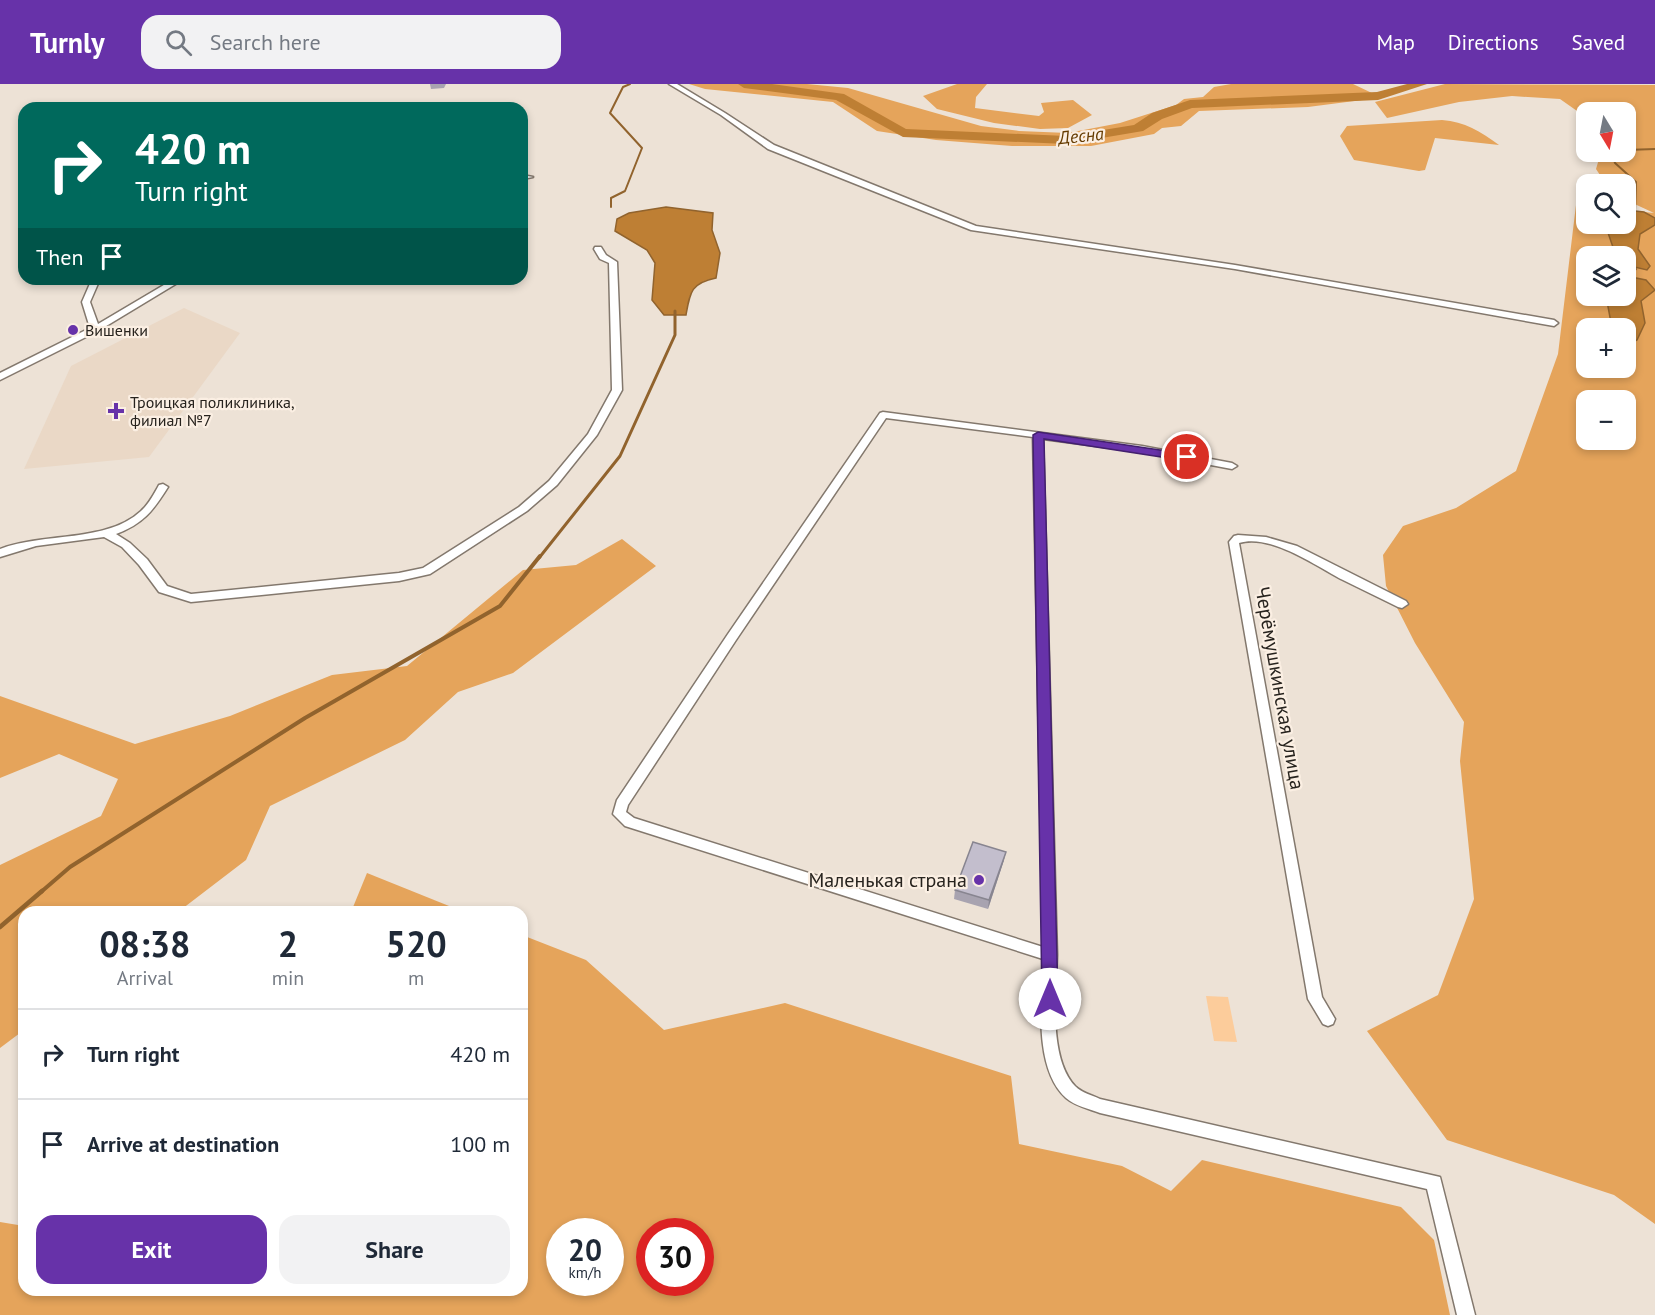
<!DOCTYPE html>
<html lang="en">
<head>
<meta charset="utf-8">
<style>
	:root { --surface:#fff; --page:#f2f2f3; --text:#1f2937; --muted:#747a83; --line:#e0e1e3; --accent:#6732a9 }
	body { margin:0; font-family:"PT Sans",sans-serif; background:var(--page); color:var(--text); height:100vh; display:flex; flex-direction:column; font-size:22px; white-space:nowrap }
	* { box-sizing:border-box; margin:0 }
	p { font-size:20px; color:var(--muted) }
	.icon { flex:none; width:33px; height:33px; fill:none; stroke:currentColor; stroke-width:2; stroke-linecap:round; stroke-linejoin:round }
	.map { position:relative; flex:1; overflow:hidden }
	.side { position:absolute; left:18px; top:822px; width:510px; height:390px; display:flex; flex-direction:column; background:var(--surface); border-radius:18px; box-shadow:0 3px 9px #0003 }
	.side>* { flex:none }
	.top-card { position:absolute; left:18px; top:18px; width:510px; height:183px; border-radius:18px; box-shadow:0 3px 9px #0003; background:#00695c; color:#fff; overflow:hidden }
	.needle { width:39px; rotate:170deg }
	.buttons { position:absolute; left:1576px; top:18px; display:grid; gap:12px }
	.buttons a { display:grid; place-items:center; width:60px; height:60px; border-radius:12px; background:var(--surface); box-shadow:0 3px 9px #0003; font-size:30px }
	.speed { position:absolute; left:546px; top:1134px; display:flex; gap:12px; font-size:30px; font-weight:700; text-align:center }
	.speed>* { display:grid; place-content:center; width:78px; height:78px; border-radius:50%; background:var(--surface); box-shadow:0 3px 9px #0003; line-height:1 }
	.speed small { font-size:15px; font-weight:400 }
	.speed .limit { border:9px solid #d22; background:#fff; color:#111 }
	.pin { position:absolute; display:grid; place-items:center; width:51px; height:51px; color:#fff; margin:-26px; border:3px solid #fff; border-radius:50%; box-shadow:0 2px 6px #0007 }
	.me { position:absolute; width:66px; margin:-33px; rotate:0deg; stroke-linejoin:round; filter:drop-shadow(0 0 4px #0008) }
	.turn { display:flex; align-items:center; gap:21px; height:126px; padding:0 18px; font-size:27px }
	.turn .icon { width:78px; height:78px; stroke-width:2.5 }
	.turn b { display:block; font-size:42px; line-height:51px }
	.then { display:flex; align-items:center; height:57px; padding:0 18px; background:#0003; gap:12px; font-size:22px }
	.eta { display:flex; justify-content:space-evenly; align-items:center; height:102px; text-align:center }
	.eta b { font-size:36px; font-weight:700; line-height:42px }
	.button { display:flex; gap:12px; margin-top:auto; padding:12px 18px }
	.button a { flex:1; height:69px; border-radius:18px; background:var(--accent); color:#fff; font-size:24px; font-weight:700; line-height:69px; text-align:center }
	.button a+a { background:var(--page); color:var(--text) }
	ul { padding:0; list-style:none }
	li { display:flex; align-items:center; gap:18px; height:90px; padding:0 18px; border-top:2px solid var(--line) }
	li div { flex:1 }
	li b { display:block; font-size:22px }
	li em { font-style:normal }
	header { display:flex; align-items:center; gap:36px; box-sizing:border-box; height:84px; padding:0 30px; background:var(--accent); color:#fff }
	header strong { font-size:28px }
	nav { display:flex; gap:33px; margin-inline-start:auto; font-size:21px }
	.search { width:420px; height:54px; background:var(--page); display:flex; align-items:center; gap:15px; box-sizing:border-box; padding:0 21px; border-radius:18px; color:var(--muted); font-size:22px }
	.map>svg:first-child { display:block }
	.built { fill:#ead8c6 }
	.green { fill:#fccc9b }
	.forest { fill:#e5a45b; fill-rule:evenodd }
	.water { fill:#be7f34; stroke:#91632d; stroke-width:1.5 }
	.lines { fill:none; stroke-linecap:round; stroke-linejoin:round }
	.stream-far3 { stroke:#91632d; stroke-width:2 }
	.stream-far2 { stroke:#91632d; stroke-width:3 }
	.stream-far1 { stroke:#91632d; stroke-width:4 }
	.stream { stroke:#91632d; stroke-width:4.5 }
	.river { fill:#be7f34; fill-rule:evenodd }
	.street-casing { stroke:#83786d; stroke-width:3 }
	.street { fill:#fff; fill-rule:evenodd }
	.wall { fill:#a8a3b0 }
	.shaded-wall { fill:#888590 }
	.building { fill:#c3becd; stroke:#888590; stroke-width:1.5 }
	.route { fill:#6732a9; stroke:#43206e; stroke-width:1.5 }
	.poi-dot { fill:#6732a9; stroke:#fbefe3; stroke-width:2 }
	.labels { text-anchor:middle; stroke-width:4.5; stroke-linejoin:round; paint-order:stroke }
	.far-poi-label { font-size:16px; fill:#27231e; stroke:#fbefe3; text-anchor:start }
	.far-water-label { font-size:18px; font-style:italic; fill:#653b00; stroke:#fbefe3 }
	.street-label { font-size:20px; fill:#27231e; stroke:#fbefe3 }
	.poi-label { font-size:20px; fill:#27231e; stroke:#fbefe3; text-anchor:end }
</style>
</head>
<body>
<header>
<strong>Turnly</strong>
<div class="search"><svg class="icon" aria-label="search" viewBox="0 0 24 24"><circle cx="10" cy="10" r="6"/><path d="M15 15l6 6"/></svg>Search here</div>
<nav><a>Map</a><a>Directions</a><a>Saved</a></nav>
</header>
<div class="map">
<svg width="1655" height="1231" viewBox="0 0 1655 1231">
	<rect width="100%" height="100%" fill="#ede2d6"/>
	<polygon class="built" points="184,224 240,249 149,373 24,385 71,282"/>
	<polygon class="green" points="1206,912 1228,913 1237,958 1214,957"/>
	<g class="forest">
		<polygon points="689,0 807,0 848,4 981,42 1019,47 1068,49 1120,39 1176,21 1184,15 1203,13 1214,3 1231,0 1353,0 1374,10 1370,15 1308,23 1199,27 1181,42 1162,44 1154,50 1091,62 1012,62 936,56 877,47 833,18 705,5"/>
		<polygon points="957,0 987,0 976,13 975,24 1039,32 1044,28 1041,19 1073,16 1092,31 1068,44 1040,45 994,39 937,25 923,12"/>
		<path d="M1445,0L1655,1V1140L1614,1111L1447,1056L1367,947L1438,911L1474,815L1460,677L1464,638L1415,559L1386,502L1383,471L1403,442L1456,424L1516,387L1558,270L1576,121L1587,123V140H1626V126L1654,129L1626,116V100H1606L1596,85L1599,75L1593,68H1626V28H1587V34L1560,15L1512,12L1459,18L1387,34L1375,18ZM1587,172H1626V212H1587ZM1587,244H1626V284H1587ZM1587,316H1626V356H1587Z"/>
		<path d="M1442,36C1465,38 1480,47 1499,61L1435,54L1425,86L1419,87L1354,76L1340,52L1347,42Z"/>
		<polygon points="622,455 656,482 513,589 458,608 405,656 270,722 246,776 178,828 24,828 24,946 0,964 0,781 101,732 118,695 59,670 0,694 0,612 135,660 230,632 332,591 407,582 523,486 576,481"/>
		<polygon points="367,789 464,828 351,828"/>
		<path d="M522,851L586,876L664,946L785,919L1011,992L1019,1060L1122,1082L1171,1107L1202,1076L1401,1123L1434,1156L1450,1231H0V1138L24,1142V1206H522ZM560,1148H610V1198H560ZM650,1148H700V1198H650Z"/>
	</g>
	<g class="water">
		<path d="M666,123L713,129L712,146L720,169L716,194C691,199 690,208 686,231H664L652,216L655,179L647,166L615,147L617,135L629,129Z"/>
		<polygon points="1626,126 1644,128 1655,134 1655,141 1640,150 1638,165 1650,182 1647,186 1626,181 1626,172 1616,172 1605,140 1626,140"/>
		<polygon points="1626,192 1646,196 1655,206 1641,217 1645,239 1637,256 1626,262 1626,244 1612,244 1606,212 1626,212"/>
	</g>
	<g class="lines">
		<g class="stream-far3">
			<polyline points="1626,66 1655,65"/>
			<polyline points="1611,68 1615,79 1636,98 1635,127"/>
			<polyline points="611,123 611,114 625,107 642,64 610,29 623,3 630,0"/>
			<polyline points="1630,193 1636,185"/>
		</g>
		<polyline class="stream-far2" points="539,474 620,372 675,251 675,227"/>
		<polyline class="stream-far1" points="41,808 70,783 305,634 500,522 540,472"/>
		<polyline class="stream" points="0,843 42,807"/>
		<polygon class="river" points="738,0 772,0 844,10 906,45 1066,52 1134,41 1152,29 1190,16 1377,8 1407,0 1427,0 1378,16 1192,24 1162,35 1143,47 1066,60 903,53 836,16 744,4"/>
		<g class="street-casing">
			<g id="street">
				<polygon points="669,0 677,0 725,29 774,61 976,142 1235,181 1554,236 1558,239 1554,242 1235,185 971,146 768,65 721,31"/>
				<polygon points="522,91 533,93 522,95"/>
				<path d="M595,163H601L606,171L617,178L622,306L597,351L557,401L527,427L430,490L399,497L191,518L159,508L139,481L122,463L104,453L36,462L0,473V465C44,448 107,459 141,427C149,420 154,410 159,401L163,400L168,403C153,427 143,440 116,450L130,459L147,475L167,502L191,510L399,489L423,484L519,423L549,397L588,350L612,306L609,179L600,175L594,165Z"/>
				<polygon points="92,195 100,195 90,218 98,240 174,195 184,195 98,247 0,296 0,289 90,244 82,218"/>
				<path d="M883,328L1142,362L1232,379L1237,382L1232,385L1142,368L1043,355L1057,871C1056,908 1048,973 1075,1002C1082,1009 1092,1011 1100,1015L1440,1093L1475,1231H1457L1427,1105L1100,1029C1089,1025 1075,1022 1066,1014C1033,984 1042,915 1043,875L625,742L613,730L617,716L728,550L880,329ZM886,334L1033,353L1043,863L634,734L626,728L628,721L736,556Z"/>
				<path d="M1238,451L1266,453L1297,462L1406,517L1408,520L1402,524L1398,523C1380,514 1361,505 1343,496C1316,482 1270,449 1239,459L1322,913L1335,935L1333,940L1328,942L1323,940L1308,915L1229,458L1234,452Z"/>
			</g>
		</g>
		<use href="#street" class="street"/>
	</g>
	<g class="wall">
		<polygon points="430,0 446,0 444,4 431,5"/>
		<polygon points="1004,776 988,825 954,815 955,806"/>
	</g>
	<polygon class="shaded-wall" points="1006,768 1004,776 988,825 989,816"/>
	<polygon class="building" points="973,758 1006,768 989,816 955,806"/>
	<polygon class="route" points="1038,348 1187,370 1193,373 1187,377 1044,355 1058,915 1056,920 1050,923 1044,920 1042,915 1033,351"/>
	<g class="poi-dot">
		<circle cx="73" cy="246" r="6"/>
		<path d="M113 318h6v6h6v6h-6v6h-6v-6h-6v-6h6z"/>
		<circle cx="979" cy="796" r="6"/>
	</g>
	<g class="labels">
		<g class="far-poi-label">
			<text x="85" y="252">Вишенки</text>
			<text x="130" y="324">Троицкая поликлиника,<tspan x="130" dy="18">филиал №7</tspan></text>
		</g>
		<g class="far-water-label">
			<text transform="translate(1081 52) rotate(-6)" y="6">Десна</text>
		</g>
		<g class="street-label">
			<text transform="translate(1280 604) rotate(80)" y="7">Черёмушкинская улица</text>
		</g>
		<g class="poi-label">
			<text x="967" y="803">Маленькая страна</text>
		</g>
	</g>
</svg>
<div class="buttons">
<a><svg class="needle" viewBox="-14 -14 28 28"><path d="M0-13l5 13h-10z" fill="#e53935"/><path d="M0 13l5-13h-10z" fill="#747a83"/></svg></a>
<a><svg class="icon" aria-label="search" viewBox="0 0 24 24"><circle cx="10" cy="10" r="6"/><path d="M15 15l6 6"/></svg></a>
<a><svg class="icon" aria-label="layers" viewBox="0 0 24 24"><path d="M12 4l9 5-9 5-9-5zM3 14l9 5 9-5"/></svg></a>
<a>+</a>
<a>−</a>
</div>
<div class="speed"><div>20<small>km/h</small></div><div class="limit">30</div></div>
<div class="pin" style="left:1187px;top:373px;background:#d93025"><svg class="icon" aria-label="arrive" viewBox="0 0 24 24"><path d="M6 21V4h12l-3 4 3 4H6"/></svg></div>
<svg class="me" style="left:1050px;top:915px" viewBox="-20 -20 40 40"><circle r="19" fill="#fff"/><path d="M0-13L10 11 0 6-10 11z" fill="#6732a9"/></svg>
<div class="top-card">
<div class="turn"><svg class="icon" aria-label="right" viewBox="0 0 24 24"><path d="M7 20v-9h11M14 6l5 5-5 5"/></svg><div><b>420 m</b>Turn right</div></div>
<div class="then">Then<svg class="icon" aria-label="arrive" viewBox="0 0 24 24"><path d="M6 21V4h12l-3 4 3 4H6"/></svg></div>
</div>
<section class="side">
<div class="eta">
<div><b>08:38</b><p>Arrival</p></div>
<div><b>2</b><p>min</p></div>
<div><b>520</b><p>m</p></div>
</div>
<ul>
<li><svg class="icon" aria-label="right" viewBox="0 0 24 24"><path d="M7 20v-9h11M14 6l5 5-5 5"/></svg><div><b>Turn right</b></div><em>420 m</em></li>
<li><svg class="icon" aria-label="arrive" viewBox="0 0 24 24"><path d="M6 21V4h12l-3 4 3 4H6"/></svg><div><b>Arrive at destination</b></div><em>100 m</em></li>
</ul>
<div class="button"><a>Exit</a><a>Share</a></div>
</section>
</div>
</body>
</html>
